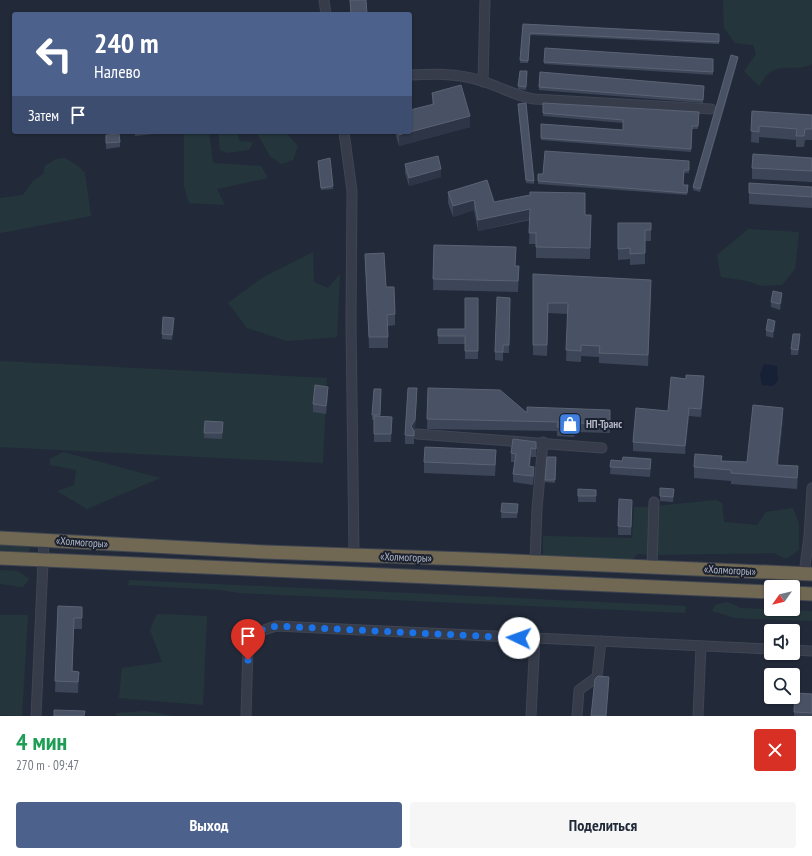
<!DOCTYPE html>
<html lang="ru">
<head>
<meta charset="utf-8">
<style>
	:root { --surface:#fff; --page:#f6f6f7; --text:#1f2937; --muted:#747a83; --accent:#4d618d }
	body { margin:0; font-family:"PT Sans Narrow",sans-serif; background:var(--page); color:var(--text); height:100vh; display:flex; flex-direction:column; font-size:15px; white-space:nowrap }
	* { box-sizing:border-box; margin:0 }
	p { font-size:13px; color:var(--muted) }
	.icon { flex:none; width:22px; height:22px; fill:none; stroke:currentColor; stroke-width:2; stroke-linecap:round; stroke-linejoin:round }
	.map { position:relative; height:716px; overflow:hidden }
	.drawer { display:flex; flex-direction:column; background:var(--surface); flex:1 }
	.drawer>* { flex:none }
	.hud { position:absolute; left:12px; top:12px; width:400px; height:122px; border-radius:4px; box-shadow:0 1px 3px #0004; background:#4d618d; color:#fff; overflow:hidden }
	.needle { width:26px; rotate:236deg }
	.tools { position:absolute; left:764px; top:580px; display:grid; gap:8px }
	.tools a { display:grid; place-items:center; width:36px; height:36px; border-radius:4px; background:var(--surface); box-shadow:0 1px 3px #0004; font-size:20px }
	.pin { position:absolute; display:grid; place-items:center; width:34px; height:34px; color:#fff; margin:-41px -17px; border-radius:50% 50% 50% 0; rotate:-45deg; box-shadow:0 0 4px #0007 }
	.pin .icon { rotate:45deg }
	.me { position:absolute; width:44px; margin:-22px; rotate:273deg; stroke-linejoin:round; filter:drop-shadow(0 0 3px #0008) }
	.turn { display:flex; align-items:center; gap:14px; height:84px; padding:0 16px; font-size:18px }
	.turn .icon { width:52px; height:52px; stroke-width:2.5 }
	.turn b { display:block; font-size:28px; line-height:34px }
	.then { display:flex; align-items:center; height:38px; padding:0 16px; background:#0003; gap:8px; font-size:15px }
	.round { display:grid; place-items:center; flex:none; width:42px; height:42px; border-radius:4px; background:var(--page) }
	.head { display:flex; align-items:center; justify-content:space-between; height:68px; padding:0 16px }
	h1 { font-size:24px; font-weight:700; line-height:30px; color:#1e9e55 }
	.cta { display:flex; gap:8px; margin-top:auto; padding:8px 16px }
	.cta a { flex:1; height:46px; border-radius:4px; background:var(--accent); color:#fff; font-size:16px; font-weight:700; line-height:46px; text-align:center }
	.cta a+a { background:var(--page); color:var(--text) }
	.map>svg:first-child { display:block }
	.green { fill:#24363b }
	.water { fill:#162037 }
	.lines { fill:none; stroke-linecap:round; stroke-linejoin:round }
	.minor-casing { stroke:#3f4553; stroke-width:11 }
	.highway-casing { stroke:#3e4452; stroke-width:15 }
	.minor { stroke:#363c4a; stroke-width:9 }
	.highway { stroke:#706853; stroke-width:13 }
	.wall { fill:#3d4658 }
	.shaded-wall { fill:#2d3547 }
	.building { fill:#495264; stroke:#5a6273 }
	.route { stroke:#1a73e8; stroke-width:7; stroke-dasharray:0 12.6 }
	.labels { text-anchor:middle; stroke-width:4; stroke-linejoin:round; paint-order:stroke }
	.poi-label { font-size:11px; font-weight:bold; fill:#b1b7c6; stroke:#1b212f; text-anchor:start }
	.street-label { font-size:11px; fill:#b1b7c6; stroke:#1b212f }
</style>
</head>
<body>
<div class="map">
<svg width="812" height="716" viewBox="0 0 812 716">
	<rect width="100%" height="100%" fill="#222a3a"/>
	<g class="green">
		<path d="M723,0H812V64C798,72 782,63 769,73C765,76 762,82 759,86L744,71L756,54L753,45L735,43L724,28Z"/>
		<polygon points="184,132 209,132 213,163 261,166 268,178 217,189 225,205 189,203 184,186"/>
		<polygon points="218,132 238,132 239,141 253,142 249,150 226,153 220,150"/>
		<polygon points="255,132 285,132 298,146 293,160 281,164 270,156 258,135"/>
		<polygon points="65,158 78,166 85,173 91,216 0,233 0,198 23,195 33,181 43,174 45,166 56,159"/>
		<polygon points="748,229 799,232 795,269 782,285 762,286 747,281 721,277 717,255"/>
		<polygon points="313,252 314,282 328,288 340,274 337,337 287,341 247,328 228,303 262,278"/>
		<polygon points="0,361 327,378 323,463 0,447"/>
		<polygon points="63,452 160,478 87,509 57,491 74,485 76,470 50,465 50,459"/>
		<polygon points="716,500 722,503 724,522 757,525 766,512 793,508 799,524 799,550 786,559 774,553 655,555 656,506"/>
		<polygon points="634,507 651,507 650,555 637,554 632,560 543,555 543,536 632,538"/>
		<polygon points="0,544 28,545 30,549 28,552 0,550"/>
		<polygon points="0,570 18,571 29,579 23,587 0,584"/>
		<polygon points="129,580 686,606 685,613 239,593 221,590 128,585"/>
		<polygon points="727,602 741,608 812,611 812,621 735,618 712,611 715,605"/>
		<polygon points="157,614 207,616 203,705 119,698 122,668 162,662 150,630"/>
		<polygon points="0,615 28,615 22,716 0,715"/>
		<polygon points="145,711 174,716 116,716 116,713"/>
	</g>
	<polygon class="water" points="764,364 777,366 778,380 773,386 762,385 760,375"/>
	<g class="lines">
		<g class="minor-casing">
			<g id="minor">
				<polyline points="324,0 326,14"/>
				<path d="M410,75C432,74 457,73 478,80C498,85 514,96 534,99L711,109"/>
				<polyline points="483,82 485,0"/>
				<polyline points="344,132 352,191 351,322 354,555"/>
				<polyline points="417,434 602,448"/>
				<polyline points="535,562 537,509 543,442"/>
				<polyline points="652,567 654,502"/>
				<polyline points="804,574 809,536 812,488"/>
				<polyline points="793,650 812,651"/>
				<polyline points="36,716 44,540"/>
				<polyline points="246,716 248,646 255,633 276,626 771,649"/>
				<polyline points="531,716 535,638"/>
				<polyline points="577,716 579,690 597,677 601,641"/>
				<polyline points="698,716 701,646"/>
			</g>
		</g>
		<g class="highway-casing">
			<g id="highway">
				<polyline points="0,538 265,552 467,559 812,574"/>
				<polyline points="0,558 771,592"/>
				<polyline points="793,593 812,594"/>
			</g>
		</g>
		<use href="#minor" class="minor"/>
		<use href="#highway" class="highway"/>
	</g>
	<g class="wall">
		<polygon points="350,0 366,0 367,14 350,14"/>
		<polygon points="523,24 719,34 719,44 530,35 528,63 520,63"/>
		<polygon points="545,48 713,59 713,75 544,64"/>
		<polygon points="738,60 700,192 693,190 693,187"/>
		<polygon points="520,71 527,71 526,90 518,89"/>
		<polygon points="704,86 703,103 539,90 539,87"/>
		<polygon points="432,93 470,127 399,146 395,132 410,132 432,104"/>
		<polygon points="543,103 699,112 698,129 692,129 691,152 541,140 541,124 623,130 623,123 543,116"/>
		<polygon points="518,107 534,181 534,184 526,183"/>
		<polygon points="752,111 812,115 812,140 805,140 804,147 796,147 796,140 759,137 759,143 751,142"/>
		<polygon points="135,132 163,132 163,133 135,136"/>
		<polygon points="106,135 120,142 120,147 106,149"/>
		<polygon points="812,158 812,182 752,179 752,168"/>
		<polygon points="318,161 333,186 333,189 321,190"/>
		<polygon points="689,161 689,173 684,173 683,185 688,185 687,195 538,184 538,174 543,174"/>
		<polygon points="405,164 441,177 409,186 405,173"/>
		<polygon points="812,187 812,208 749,204 749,193"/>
		<polygon points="448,192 494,202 585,215 591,215 590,259 536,258 536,244 529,244 530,220 478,231 474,210 453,217 448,203"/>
		<polygon points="618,223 651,223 651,241 645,241 645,264 630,265 630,259 618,260"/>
		<polygon points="434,245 516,266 519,266 518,292 433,290"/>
		<polygon points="365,254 395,314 395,325 388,326 388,348 369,348"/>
		<polygon points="533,274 651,291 648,366 599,363 599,357 581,356 581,362 566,361 568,314 548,313 547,356 533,355"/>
		<polygon points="478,298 478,359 465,359 465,344 438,344 438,329 465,329"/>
		<polygon points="510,298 509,353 503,353 503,361 495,360 495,352"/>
		<polygon points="782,299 780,310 771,307 771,302"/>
		<polygon points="174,324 172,340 162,339 162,334"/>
		<polygon points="775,326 773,338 766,336 766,330"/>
		<polygon points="800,340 798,355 791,355 791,349"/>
		<polygon points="704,384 701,417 689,416 685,454 633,451 633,442 668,411"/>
		<polygon points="428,388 527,413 610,410 610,433 575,432 574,437 557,436 557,431 427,429"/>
		<polygon points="328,395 326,414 313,412 313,404"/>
		<polygon points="381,395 380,416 392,417 391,442 374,442 374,420 372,420 372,415"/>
		<polygon points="417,397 415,428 414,430 414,444 405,444 405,435"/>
		<polygon points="783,419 778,465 798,477 797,489 731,484 731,481 694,478 694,467 722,461 747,462"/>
		<polygon points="205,421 223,422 222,439 204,438"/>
		<polygon points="536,442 536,457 531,457 530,466 534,475 533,485 513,482 513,474 515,462 511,462 511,453"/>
		<polygon points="556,457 555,483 545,482 545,480"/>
		<polygon points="611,460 651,466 650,477 610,474"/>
		<polygon points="496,461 495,476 424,473 424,462"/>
		<polygon points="660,488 674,489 673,502 660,501"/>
		<polygon points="578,489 596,490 596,502 578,502"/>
		<polygon points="502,503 518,504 517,518 501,518"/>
		<polygon points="632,508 631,535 618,535 618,526"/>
		<polygon points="58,606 82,607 82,629 74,629 72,671 79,672 78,693 55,692"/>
		<polygon points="795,693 812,694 812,716 794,716"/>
	</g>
	<g class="shaded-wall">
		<polygon points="738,57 738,60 700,192 700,189"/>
		<polygon points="470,116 470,127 399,146 399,135"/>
		<polygon points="441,169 441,177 409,186 409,178"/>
		<polygon points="474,200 474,210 453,217 453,206"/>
		<polygon points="530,209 530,219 478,231 478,220"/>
		<polygon points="651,280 651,291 648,366 648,355"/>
		<polygon points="782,293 782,299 780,310 780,304"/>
		<polygon points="174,318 174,324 172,340 172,335"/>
		<polygon points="775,321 775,326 773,338 773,332"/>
		<polygon points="704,376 704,384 701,417 701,409"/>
		<polygon points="328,387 328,395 326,414 326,406"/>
		<polygon points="417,388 415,428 411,434 411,426"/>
		<polygon points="689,408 689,416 685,454 685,446"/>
		<polygon points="783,408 783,419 777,475 777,465"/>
		<polygon points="531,448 531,457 529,474 529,466"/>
		<polygon points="798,466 798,477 797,489 797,478"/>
		<polygon points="609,677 609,685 606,716"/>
	</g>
	<g class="building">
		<polygon points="350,0 366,0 367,14 351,14"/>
		<polygon points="523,24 719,34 719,42 530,33 528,61 520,60"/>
		<polygon points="545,48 713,59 713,72 544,62"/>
		<polygon points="731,55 738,57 700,189 693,187"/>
		<polygon points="520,71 527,71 526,87 518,86"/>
		<polygon points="540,72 704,86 703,100 539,87"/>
		<polygon points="461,85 470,116 410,132 410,110 434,104 432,93"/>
		<polygon points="526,103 534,181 526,180 518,104"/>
		<polygon points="543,103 699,112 698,126 692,126 691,149 541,138 541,124 623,130 623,120 543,113"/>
		<polygon points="752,111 812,115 812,129 805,129 804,136 796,136 797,129 759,126 759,132 751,131"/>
		<polygon points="398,132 408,132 399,135"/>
		<polygon points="119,134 120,142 106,143 106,135"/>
		<polygon points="545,151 689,161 689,170 684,170 683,185 688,185 687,193 538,181 538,174 543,174"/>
		<polygon points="753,154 812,158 812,171 752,168"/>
		<polygon points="438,156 441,169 409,178 405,164"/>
		<polygon points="330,158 333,186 321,188 318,161"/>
		<polygon points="487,180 494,202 530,195 530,192 585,193 585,215 591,215 590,248 536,247 536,233 529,233 530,209 478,220 474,200 453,206 448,192"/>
		<polygon points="749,183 812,187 812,197 749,193"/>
		<polygon points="618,223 651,223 651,230 645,230 645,253 630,254 630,248 618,249"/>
		<polygon points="434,245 516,247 515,266 519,266 518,281 433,279"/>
		<polygon points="384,253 386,287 394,287 395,314 387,315 388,337 369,337 365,254"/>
		<polygon points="533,274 651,280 648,355 599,353 600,346 581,345 581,351 566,350 568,303 548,303 547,345 533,345"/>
		<polygon points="773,291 782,293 780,304 771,302"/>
		<polygon points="497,297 510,298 509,345 503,345 503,352 495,352"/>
		<polygon points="465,298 478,298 478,351 465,351 465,336 438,336 438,329 465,329"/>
		<polygon points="163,317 174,318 172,335 162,334"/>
		<polygon points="768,319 775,321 773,332 766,330"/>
		<polygon points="793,334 800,334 798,350 791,349"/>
		<polygon points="686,375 704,376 701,409 689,408 685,446 633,442 636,408 668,411 671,377 686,379"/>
		<polygon points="315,385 328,387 326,406 313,404"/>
		<polygon points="408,388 417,388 415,420 411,426 414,431 414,436 405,435"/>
		<polygon points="428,388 500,390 527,413 527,407 610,410 610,424 575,423 574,428 557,427 558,422 427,419"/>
		<polygon points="374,389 381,389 380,415 372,415"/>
		<polygon points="753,405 783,408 777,465 798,466 797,478 731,473 731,470 694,467 695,454 722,456 721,461 747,462"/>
		<polygon points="374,416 392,417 391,434 374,434"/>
		<polygon points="205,421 223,422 222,433 204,433"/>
		<polygon points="513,439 536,442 536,449 531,448 529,466 534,467 533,476 513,474 516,454 511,453"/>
		<polygon points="425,447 496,450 495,465 424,462"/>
		<polygon points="547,457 556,457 555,480 545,480"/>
		<polygon points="623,457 651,459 650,469 610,467 611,460 622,461"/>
		<polygon points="660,488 674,489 673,497 660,496"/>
		<polygon points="578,489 596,490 596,496 578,496"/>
		<polygon points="619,499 632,500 631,527 618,526"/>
		<polygon points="502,503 518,504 517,513 501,512"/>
		<polygon points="58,606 82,607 82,618 74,618 72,671 79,672 78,682 55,681"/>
		<polygon points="598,676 609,677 606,716 591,716 595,679"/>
		<polygon points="795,693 812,694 812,713 794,712"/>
		<polygon points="54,710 85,711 84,716 54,716"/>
	</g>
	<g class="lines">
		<polyline class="route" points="248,660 248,646 254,632 276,626 519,638"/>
	</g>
	<defs>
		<g id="shop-square" transform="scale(1.15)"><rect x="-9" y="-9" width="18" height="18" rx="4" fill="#3f7fe0" stroke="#1b212f"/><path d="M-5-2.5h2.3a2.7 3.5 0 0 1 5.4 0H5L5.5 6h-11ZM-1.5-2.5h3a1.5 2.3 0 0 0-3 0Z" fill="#fff"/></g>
	</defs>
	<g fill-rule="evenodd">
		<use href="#shop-square" x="570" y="424"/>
	</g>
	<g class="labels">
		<g class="poi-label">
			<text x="586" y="428">НП-Транс</text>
		</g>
		<g class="street-label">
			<text transform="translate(82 542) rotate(4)" y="4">«Холмогоры»</text>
			<text transform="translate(406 557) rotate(2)" y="4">«Холмогоры»</text>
			<text transform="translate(730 570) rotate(3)" y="4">«Холмогоры»</text>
		</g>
	</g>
</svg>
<div class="tools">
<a><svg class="needle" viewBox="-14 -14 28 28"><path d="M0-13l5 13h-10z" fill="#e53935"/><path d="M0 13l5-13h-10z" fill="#747a83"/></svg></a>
<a><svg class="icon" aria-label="sound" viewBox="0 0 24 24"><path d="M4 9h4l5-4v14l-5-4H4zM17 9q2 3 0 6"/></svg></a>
<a><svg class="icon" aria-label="search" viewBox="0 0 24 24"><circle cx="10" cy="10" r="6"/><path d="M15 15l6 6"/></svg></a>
</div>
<div class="pin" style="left:248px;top:660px;background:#d93025"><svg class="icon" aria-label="arrive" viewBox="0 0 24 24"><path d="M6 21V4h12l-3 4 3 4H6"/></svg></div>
<svg class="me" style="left:519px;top:638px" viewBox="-20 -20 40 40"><circle r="19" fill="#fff"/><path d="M0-13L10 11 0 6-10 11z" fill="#1a73e8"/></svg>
<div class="hud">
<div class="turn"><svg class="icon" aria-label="left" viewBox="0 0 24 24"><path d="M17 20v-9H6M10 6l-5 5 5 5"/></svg><div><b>240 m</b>Налево</div></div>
<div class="then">Затем<svg class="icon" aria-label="arrive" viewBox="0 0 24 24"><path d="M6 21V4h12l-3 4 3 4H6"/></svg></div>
</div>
</div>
<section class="drawer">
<div class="head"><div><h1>4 мин</h1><p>270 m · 09:47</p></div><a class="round" style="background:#d93025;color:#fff"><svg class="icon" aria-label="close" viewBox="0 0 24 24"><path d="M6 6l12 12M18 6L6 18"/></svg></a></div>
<div class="cta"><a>Выход</a><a>Поделиться</a></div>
</section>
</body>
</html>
